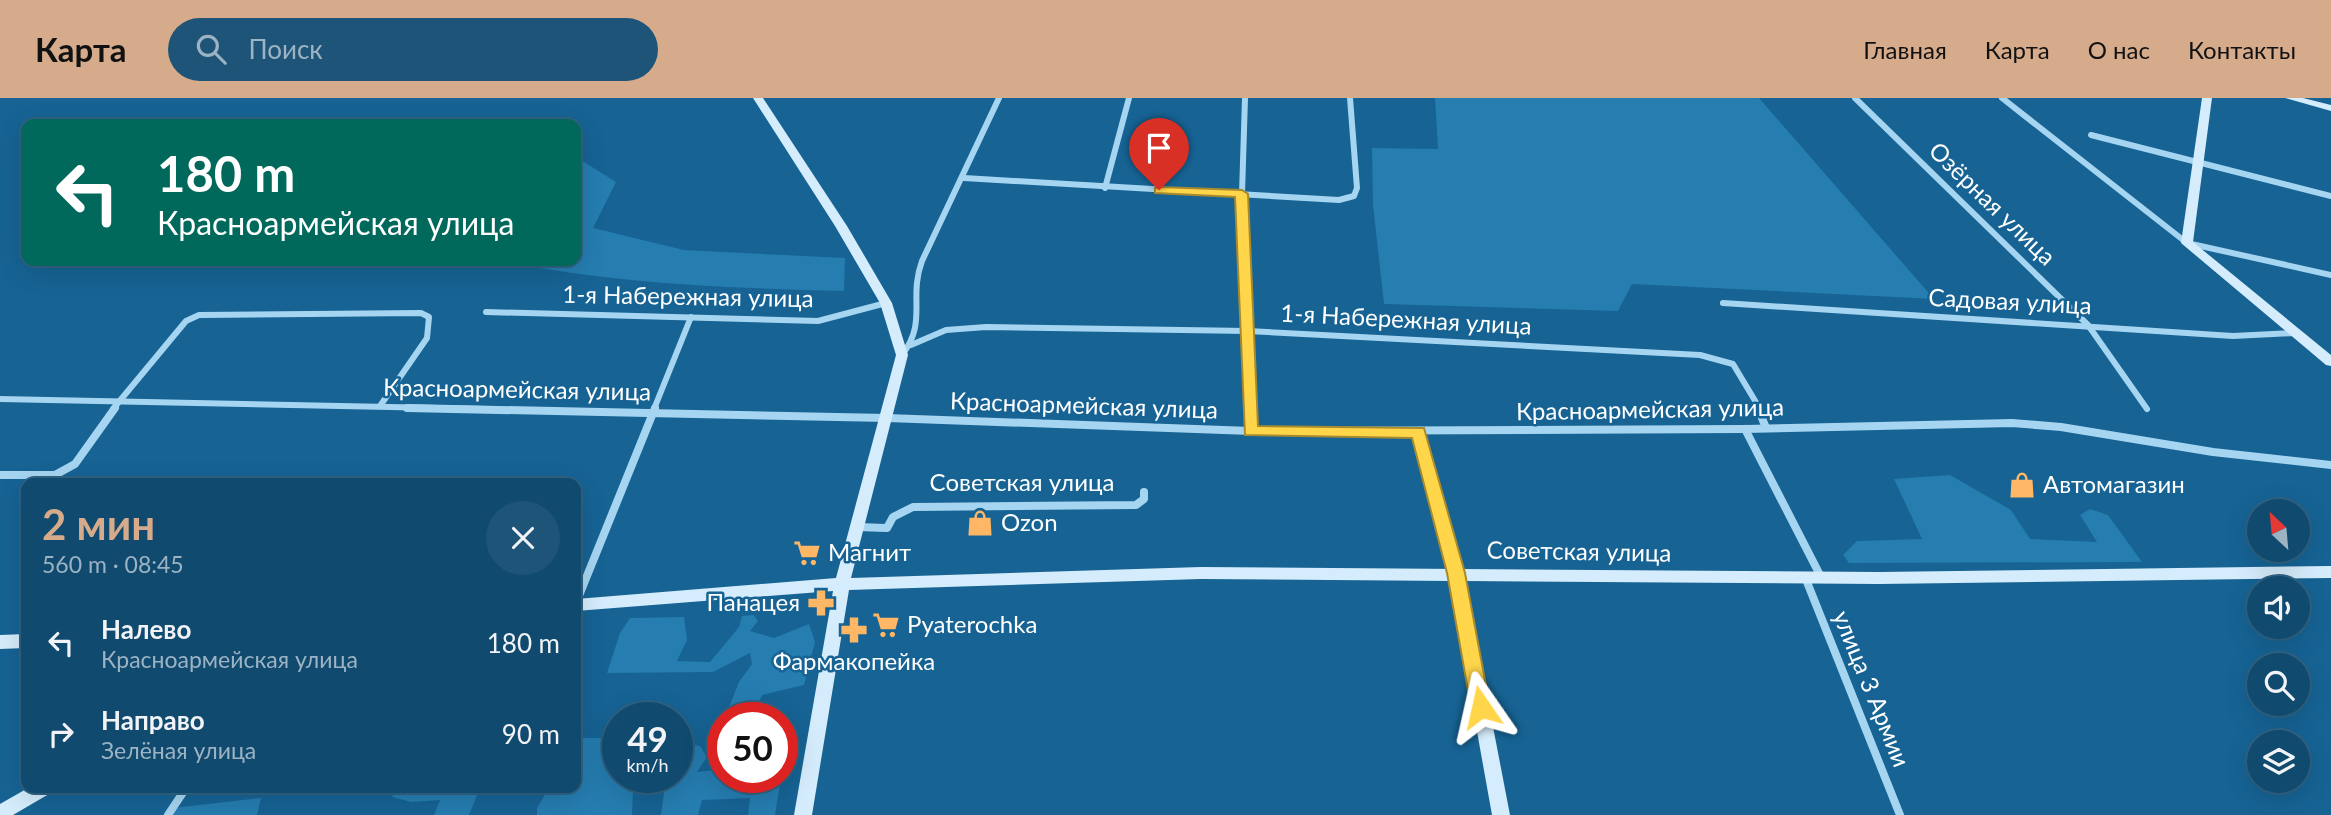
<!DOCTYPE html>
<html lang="ru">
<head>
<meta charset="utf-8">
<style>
	:root { --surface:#104a6f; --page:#1e5477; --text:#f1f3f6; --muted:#9cb3c3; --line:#306282; --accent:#d6ab8b }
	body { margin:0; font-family:Lato,sans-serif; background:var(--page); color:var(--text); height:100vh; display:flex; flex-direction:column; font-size:26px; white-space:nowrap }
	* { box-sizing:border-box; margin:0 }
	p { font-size:23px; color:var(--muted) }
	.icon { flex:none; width:38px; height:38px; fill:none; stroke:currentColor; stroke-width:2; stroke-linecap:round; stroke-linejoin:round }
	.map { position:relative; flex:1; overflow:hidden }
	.panel { position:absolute; left:21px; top:380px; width:560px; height:315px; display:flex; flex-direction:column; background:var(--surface); border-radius:14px; box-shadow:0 7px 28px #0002,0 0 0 2px var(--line) }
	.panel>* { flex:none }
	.guide { position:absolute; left:21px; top:21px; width:560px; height:147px; border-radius:14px; box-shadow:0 7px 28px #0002,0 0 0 2px var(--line); background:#00695c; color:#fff; overflow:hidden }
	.needle { width:46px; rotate:334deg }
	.buttons { position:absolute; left:2247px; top:401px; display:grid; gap:14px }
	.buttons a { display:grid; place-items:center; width:63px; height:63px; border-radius:50%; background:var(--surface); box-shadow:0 7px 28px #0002,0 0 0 2px var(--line); font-size:35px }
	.speed { position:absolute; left:602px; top:604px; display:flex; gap:14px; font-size:35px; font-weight:700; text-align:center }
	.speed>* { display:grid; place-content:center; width:91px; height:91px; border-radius:50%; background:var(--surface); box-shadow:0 7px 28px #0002,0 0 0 2px var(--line); line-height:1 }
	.speed small { font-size:18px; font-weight:400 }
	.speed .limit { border:10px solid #d22; background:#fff; color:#111 }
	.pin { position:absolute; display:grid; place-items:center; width:60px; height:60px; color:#fff; margin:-72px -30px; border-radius:50% 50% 50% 0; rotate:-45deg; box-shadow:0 0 7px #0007 }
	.pin .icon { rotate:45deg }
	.me { position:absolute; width:77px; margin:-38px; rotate:349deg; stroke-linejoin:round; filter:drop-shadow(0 0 5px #0008) }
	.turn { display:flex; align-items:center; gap:24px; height:147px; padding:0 21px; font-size:32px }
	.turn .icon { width:91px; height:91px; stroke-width:2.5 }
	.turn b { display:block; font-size:49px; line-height:60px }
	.round { display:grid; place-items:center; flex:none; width:74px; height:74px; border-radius:37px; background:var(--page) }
	.head { display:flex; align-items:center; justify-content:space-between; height:119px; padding:0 21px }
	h1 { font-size:42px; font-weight:700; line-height:52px; color:var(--accent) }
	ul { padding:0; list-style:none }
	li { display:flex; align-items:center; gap:21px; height:91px; padding:0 21px }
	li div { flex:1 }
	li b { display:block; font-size:26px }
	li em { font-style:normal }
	header { display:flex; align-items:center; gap:42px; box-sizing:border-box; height:98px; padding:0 35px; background:var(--accent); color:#111 }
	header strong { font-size:33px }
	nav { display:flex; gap:38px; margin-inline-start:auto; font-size:24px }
	.search { width:490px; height:63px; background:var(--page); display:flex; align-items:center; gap:18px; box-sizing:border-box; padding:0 24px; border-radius:38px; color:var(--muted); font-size:26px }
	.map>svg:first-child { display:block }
	.green { fill:#257db0 }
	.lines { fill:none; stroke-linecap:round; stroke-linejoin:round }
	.street-far1 { stroke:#a6d5f1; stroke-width:6 }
	.street { stroke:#a6d5f1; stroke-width:8 }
	.secondary { fill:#d4ecfb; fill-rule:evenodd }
	.route { fill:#ffd54a; stroke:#a68a30; stroke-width:2 }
	.labels { text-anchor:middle; stroke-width:5; stroke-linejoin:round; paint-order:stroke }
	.street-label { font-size:24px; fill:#fff; stroke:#166394 }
	.poi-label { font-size:24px; fill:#fff; stroke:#166394; text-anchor:start }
</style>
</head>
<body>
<header>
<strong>Карта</strong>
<div class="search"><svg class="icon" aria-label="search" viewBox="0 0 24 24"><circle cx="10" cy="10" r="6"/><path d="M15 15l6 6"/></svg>Поиск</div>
<nav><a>Главная</a><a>Карта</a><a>О нас</a><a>Контакты</a></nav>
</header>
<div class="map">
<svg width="2331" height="717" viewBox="0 0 2331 717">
	<rect width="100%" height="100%" fill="#166394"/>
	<g class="green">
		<polygon points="1435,0 1759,0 1934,201 1632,186 1618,213 1384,206 1373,107 1372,50 1438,51"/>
		<path d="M576,59L616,84L593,130L684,152L845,160L844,193C728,190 616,186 502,163H576Z"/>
		<polygon points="1950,377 2011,412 2030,441 2097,444 2080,417 2090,411 2108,417 2142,464 1849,465 1843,457 1857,443 1922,441 1894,381"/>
		<polygon points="754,517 758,523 750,533 774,540 809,526 815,544 804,587 762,597 754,615 725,619 739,584 752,566 750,555 713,574 607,575 620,535 630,520 684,519 687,542 677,563 710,564 739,529 742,518"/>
		<polygon points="576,640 618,640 618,679 639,679 633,693 632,717 537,717 537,710 549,690 576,690"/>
		<polygon points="678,645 700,648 707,659 697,674 723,671 723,679 781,679 775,717 748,717 750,700 702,702 698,717 661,717 666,679 677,679"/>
		<polygon points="396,690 480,690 469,717 434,717 440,702 411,704 392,699"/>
		<polygon points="261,700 257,717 168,717 173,710"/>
	</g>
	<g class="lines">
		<g class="street-far1">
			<polyline points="1245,0 1242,96 1250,311"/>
			<polyline points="1855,0 2088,227 2147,311"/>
			<polyline points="2002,0 2187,145 2331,177"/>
			<polyline points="2091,37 2331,98"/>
			<polyline points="964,80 1339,102 1354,98 1357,90 1350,0"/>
			<polyline points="1105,90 1129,0"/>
			<polyline points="1723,205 2233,238 2294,235"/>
			<polyline points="486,214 818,223 886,205"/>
			<polyline points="911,247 946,232 986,229 1248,233 1700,257 1733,266 1760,311"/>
			<path d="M902,257C928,223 908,201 922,163L999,0"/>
			<polyline points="0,301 488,311"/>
			<polyline points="113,311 186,223 199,217 421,215 429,219 427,240 380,308"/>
			<polyline points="654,311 691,219"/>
		</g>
		<g class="street">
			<polyline points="407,310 887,320 1251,333 1745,331 2012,325 2061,329 2213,354 2331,367"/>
			<polyline points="1250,310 1251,333"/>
			<polyline points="1758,310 1766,330"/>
			<polyline points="1745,331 1821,479"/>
			<polyline points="1419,334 1456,476"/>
			<polyline points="0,377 55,377 75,366 115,310"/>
			<polyline points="857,429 887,430 893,419 913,409 1136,407 1144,401 1144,394"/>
			<polyline points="1805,479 1900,717"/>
			<polyline points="576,505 655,310"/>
			<polyline points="168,717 186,690"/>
		</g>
		<g class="secondary">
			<polygon points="753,0 763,0 847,128 892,205 908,257 851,480 1201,469 1879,474 2331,468 2331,480 1879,486 1465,483 1510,717 1492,717 1450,483 1201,481 849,492 812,717 794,717 833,493 576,513 576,501 836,480 896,257 880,205 835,128"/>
			<polygon points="2202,0 2212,0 2193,144 2331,257 2331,268 2326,267 2181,145"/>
			<polygon points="2285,0 2303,0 2331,7 2331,13"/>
			<polygon points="26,536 26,550 0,551 0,537"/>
			<polygon points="28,690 52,690 49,696 13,717 0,717 0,706"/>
		</g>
	</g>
	<polygon class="route" points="1159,89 1242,92 1248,96 1258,328 1424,330 1465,475 1490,609 1488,614 1474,614 1471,609 1447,475 1412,340 1245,337 1235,99 1155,95 1155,90"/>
	<defs>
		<g id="shop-bare" transform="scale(2.1)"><path d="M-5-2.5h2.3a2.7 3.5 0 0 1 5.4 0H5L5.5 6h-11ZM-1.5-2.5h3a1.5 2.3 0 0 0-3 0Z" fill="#ffb766" stroke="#166394" stroke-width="2.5" paint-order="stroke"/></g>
		<g id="supermarket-bare" transform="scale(2.1)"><path d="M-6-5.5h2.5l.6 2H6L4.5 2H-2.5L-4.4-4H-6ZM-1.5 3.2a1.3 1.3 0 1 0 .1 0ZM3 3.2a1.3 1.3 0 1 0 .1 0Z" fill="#ffb766" stroke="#166394" stroke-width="2.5" paint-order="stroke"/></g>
		<g id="pharmacy-bare" transform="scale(2.1)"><path d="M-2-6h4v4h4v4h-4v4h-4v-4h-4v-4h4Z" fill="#ffb766" stroke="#166394" stroke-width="2.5" paint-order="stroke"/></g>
	</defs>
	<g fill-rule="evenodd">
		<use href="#shop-bare" x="2022" y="387"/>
		<use href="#shop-bare" x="980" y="425"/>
		<use href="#supermarket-bare" x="807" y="455"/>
		<use href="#pharmacy-bare" x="821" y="505"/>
		<use href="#supermarket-bare" x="886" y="527"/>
		<use href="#pharmacy-bare" x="854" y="532"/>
	</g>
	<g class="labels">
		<g class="street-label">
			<text transform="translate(1992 106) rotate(44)" y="8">Озёрная улица</text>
			<text transform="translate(688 199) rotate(1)" y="8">1-я Набережная улица</text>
			<text transform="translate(2010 204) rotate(3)" y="8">Садовая улица</text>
			<text transform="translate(1406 222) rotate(3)" y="8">1-я Набережная улица</text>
			<text transform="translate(517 292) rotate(1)" y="8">Красноармейская улица</text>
			<text transform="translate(1084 308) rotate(2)" y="8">Красноармейская улица</text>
			<text transform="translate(1650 312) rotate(-1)" y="8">Красноармейская улица</text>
			<text x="1022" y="393">Советская улица</text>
			<text transform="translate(1579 454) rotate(1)" y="8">Советская улица</text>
			<text transform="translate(1871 591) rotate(68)" y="8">улица 3 Армии</text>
		</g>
		<g class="poi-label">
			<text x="2043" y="395">Автомагазин</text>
			<text x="1001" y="433">Ozon</text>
			<text x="828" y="463">Магнит</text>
			<text x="800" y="513" text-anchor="end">Панацея</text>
			<text x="907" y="535">Pyaterochka</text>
			<text x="854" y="572" text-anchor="middle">Фармакопейка</text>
		</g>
	</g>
</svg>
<div class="buttons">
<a><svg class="needle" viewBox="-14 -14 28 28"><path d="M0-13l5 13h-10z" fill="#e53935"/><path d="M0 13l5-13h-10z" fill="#9cb3c3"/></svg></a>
<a><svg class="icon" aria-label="sound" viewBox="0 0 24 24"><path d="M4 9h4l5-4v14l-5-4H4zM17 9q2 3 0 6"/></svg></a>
<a><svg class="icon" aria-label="search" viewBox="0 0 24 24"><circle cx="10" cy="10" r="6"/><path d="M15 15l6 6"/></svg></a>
<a><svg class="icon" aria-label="layers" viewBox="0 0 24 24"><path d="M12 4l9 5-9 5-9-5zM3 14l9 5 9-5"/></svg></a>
</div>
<div class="speed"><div>49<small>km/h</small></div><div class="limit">50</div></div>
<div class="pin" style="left:1159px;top:92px;background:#d93025"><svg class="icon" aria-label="arrive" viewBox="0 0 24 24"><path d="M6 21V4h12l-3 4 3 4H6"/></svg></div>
<svg class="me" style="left:1481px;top:609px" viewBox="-20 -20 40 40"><path d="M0-17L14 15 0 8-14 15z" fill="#ffd54a" stroke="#fff" stroke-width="4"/></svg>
<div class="guide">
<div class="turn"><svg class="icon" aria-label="left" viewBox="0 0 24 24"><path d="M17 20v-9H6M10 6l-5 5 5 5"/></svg><div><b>180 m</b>Красноармейская улица</div></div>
</div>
<section class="panel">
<div class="head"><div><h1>2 мин</h1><p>560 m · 08:45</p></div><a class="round"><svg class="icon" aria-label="close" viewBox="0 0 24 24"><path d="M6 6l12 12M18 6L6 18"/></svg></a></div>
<ul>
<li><svg class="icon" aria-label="left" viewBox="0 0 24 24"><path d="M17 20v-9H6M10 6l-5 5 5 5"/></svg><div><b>Налево</b><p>Красноармейская улица</p></div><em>180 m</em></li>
<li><svg class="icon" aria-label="right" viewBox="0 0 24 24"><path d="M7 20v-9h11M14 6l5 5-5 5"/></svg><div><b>Направо</b><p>Зелёная улица</p></div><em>90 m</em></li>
</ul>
</section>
</div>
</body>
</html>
